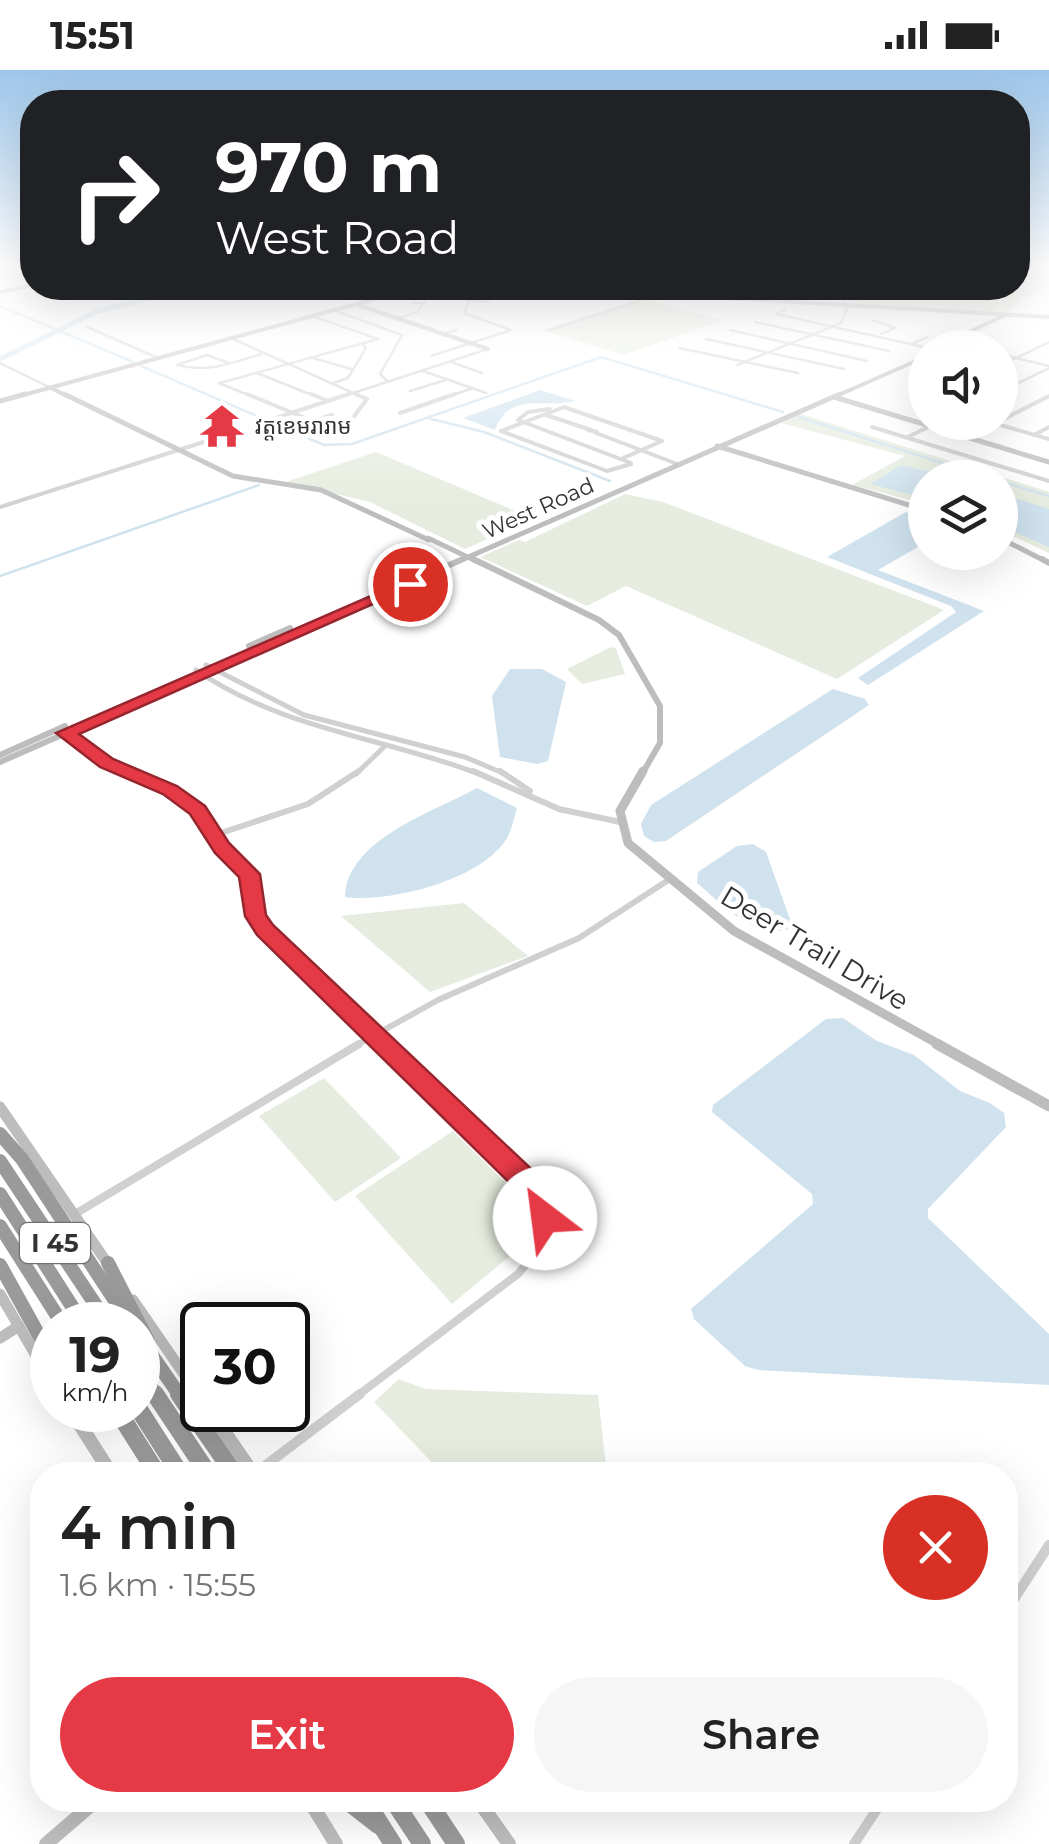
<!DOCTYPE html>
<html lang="en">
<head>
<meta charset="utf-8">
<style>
	:root { --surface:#fff; --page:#f6f6f6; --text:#222; --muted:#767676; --accent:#e63946 }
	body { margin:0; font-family:Montserrat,"Noto Sans Khmer",sans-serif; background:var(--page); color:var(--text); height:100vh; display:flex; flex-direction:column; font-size:38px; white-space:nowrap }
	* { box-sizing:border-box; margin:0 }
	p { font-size:32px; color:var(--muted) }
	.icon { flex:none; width:55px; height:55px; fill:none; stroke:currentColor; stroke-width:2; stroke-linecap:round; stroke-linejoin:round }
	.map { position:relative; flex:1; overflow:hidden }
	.panel { position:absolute; left:30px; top:1392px; width:988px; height:350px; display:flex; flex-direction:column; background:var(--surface); border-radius:40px; box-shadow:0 10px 40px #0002 }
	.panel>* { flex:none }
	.hud { position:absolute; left:20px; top:20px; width:1010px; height:210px; border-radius:40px; box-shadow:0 10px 40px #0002; background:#202124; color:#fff; overflow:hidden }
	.controls { position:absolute; left:908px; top:260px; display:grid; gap:20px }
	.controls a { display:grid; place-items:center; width:110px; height:110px; border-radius:50%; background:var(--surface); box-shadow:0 10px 40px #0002; font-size:50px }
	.speed { position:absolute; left:30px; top:1232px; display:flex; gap:20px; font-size:50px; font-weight:700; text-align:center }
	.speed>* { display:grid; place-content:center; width:130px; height:130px; border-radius:50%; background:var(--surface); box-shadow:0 10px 40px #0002; line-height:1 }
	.speed small { font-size:25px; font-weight:400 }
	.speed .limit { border:5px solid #111; border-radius:15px; background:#fff; color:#111 }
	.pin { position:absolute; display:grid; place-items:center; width:85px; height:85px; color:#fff; margin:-42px; border:5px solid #fff; border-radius:50%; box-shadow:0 2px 10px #0007 }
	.me { position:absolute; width:110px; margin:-55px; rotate:330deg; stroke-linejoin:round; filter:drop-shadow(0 0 8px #0008) }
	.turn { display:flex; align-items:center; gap:35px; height:210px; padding:0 30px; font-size:45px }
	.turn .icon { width:130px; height:130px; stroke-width:2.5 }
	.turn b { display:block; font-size:70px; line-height:85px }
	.round { display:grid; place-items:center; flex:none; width:105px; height:105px; border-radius:52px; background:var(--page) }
	.summary { display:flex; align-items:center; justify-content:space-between; height:170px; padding:0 30px }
	h1 { font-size:60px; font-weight:600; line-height:75px }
	.cta { display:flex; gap:20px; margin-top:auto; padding:20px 30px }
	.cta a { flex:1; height:115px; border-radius:60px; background:var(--accent); color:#fff; font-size:40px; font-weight:600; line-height:115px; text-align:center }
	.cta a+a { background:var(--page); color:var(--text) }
	.status { display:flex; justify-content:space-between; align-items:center; height:70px; padding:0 50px; background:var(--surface); direction:ltr }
	.status svg { height:28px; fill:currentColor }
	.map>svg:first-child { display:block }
	.green { fill:#e6ecdf }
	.water { fill:#cfe2ee }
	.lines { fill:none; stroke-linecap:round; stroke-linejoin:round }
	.stream { stroke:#cfe2ee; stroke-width:2.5 }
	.river { stroke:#cfe2ee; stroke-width:5 }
	.street-far5 { stroke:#d0d0d0; stroke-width:2.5 }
	.street-far4 { stroke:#d0d0d0; stroke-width:4 }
	.street-far3 { stroke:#d0d0d0; stroke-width:5 }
	.street-far2 { stroke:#d0d0d0; stroke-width:6 }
	.street-far1 { stroke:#d0d0d0; stroke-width:8 }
	.street { stroke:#d0d0d0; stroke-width:10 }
	.secondary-far5 { stroke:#bdbdbd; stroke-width:4 }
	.secondary-far4 { stroke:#bdbdbd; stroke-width:5 }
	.secondary-far3 { stroke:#bdbdbd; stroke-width:6 }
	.secondary-far2 { stroke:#bdbdbd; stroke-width:9 }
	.secondary-far1 { stroke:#bdbdbd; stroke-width:11 }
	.secondary { stroke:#bdbdbd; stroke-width:14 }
	.primary { stroke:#ababab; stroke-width:4 }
	.highway-far1 { stroke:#9a9a9a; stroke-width:14 }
	.highway { stroke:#9a9a9a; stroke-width:18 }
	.route { fill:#e63946; stroke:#96252e; stroke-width:2.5 }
	.labels { text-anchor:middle; stroke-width:10; stroke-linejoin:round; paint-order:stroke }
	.far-poi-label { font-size:22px; fill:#333; stroke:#fff; text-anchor:start }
	.far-street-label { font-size:22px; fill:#333; stroke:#fff }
	.shield { fill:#fff; stroke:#707070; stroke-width:2.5 }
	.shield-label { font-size:25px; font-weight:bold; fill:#333 }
	.street-label { font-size:28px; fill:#333; stroke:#fff }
</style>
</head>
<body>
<div class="status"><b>15:51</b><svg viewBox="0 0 49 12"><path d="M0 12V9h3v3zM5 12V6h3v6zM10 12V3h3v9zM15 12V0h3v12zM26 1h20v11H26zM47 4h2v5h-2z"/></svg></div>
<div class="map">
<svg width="1049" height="1774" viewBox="0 0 1049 1774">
	<rect width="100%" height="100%" fill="#fff"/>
	<g class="green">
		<polygon points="1018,197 1049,197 1049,217 1022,228 1008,243 854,234 858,226 880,218 1018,218"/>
		<polygon points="655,225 663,226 652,231 725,250 623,285 543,260"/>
		<polygon points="801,344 1049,422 1049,483 1000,460 1000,408 925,408 925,434 852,415 905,386 781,353"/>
		<polygon points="376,382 534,449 465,479 370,432 286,412"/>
		<polygon points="625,424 663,432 944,540 837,609 626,516 587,536 480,487 519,470 525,472"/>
		<polygon points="611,577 616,579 625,604 582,614 567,599"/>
		<polygon points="464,833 528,886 430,922 341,846"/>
		<polygon points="324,1008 401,1088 335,1132 259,1046"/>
		<polygon points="453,1061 523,1130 532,1149 528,1171 452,1234 355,1126"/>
		<polygon points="399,1309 425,1319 598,1325 607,1405 444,1405 374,1332"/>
	</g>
	<g class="water">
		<path d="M540,320L575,331C543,339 510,320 495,360L463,348Z"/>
		<polygon points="901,395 952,407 925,408 925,428 870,414"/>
		<polygon points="1000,423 1049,439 1049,477 1000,456"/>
		<polygon points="906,442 925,447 925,473 878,500 984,541 868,615 858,608 956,542 951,536 827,487"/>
		<polygon points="510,599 542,599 566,612 548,691 537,694 500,687 492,626"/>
		<polygon points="833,619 865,629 869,635 666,771 654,772 644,766 641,754 651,735"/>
		<path d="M477,718L517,738C514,748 512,759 507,768C482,810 390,833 345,827C347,769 434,742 477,718Z"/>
		<path d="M753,774L766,782L791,852L788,859C754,870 721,833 697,813L698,802L737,776Z"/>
		<polygon points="843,948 877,971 914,985 960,1021 990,1033 1004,1043 1006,1057 928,1139 928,1148 1049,1264 1049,1315 758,1300 745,1296 694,1249 691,1239 813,1134 812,1124 712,1042 713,1035 826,949"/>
	</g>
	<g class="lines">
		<g class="stream">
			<polyline points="0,236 133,292"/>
			<polyline points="141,296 324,375 352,374 601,287 783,342"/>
			<polyline points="796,346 989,408"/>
			<polyline points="427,348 484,362 610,411"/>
			<polyline points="1000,411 1049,426"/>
			<polyline points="0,506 259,415"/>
		</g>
		<polyline class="river" points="0,289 98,241 154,227 160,218"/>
		<g class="street-far5">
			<polyline points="0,198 5,197"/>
			<polyline points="0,208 32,201"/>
			<polyline points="474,218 464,243 511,260"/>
			<polyline points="473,220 515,223"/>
			<polyline points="467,231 489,232"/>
			<polyline points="411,233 424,233"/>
			<polyline points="333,240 402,265 380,304 388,312"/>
			<polyline points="785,240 776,244 928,278"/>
			<polyline points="845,241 845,229 875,218"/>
			<polyline points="399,248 417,242 425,230 409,219"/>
			<polyline points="872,250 895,258 881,264"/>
			<polyline points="755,252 889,281"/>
			<polyline points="87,257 158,288"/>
			<polyline points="549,260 660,224"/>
			<polyline points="730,260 867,291"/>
			<polyline points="442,264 457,260"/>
			<polyline points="231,268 362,327"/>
			<polyline points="706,269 844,299"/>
			<polyline points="950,271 975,278"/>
			<polyline points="914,273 927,267"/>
			<polyline points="679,278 798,303"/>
			<polyline points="1000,284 1049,296"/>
			<polyline points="431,286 511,260"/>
			<polyline points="310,287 351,299"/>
			<polyline points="451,292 482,303"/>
			<polyline points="0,293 49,317"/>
			<path d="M229,293L207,285L177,295C207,303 233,293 261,284"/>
			<polyline points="737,295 841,253 853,226"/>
			<polyline points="1000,296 1049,272"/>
			<polyline points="423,301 486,323"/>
			<polyline points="257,303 317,327"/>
			<polyline points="925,305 912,312 925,317"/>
			<polyline points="219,313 253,327"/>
			<polyline points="220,313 378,269 312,246"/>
			<polyline points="333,313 348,308 366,278 363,275"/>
			<polyline points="410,321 446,310"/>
			<polyline points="1000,322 1049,298"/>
			<polyline points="341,327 488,279"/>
			<polyline points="447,327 473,318"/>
		</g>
		<g class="street-far4">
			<polyline points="247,324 334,360 346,357 367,329 355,324"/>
			<polyline points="311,324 328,331"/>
			<polyline points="550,339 528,342 518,350 631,393"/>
			<polyline points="400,343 455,324"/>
			<polyline points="546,345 597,362 588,360"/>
			<polyline points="276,348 349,324"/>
			<polyline points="312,351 332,345"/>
			<polyline points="1000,351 1049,326"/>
			<polyline points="990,352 1049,369"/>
			<polyline points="872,357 1049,411"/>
			<polyline points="501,361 564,337 662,371 621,389"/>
			<polyline points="501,361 607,401 631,394"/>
			<polyline points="596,363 680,395"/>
			<polyline points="1034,365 1049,357"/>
			<polyline points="908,367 938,352"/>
			<polyline points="0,437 241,360"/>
		</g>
		<g class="street-far3">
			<polyline points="206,595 304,645 465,687 505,704"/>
			<path d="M196,600C283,660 383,667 479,704"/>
			<polyline points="62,662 107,693 133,704"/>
			<polyline points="356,704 386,675"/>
		</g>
		<g class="street-far2">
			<polyline points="127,701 170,720 197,740 222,778 249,805 256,846 265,860 386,976"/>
			<polyline points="473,701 559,739 620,752"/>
			<polyline points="500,701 530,721"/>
			<polyline points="215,765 308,734 359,701"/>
			<polyline points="355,976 438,930 579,868 670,809"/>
		</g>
		<g class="street-far1">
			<polyline points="75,1144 359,974"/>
			<path d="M357,1326L518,1204C549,1170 550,1140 520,1105L383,974"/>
		</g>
		<g class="street">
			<polyline points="254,1404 360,1324"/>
			<polyline points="1005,1543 1049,1475"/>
			<polyline points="854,1774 883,1730"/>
		</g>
		<g class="secondary-far5">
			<polyline points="556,218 1049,247"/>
			<polyline points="358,235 488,279"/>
			<polyline points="935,278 1005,245"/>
			<polyline points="49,317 69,327"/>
			<polyline points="16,327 415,218"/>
			<polyline points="834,327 925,287"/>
		</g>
		<g class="secondary-far4">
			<polyline points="64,324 233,406 321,420 429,470"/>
			<polyline points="834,327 1049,392"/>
			<polyline points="0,331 25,324"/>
			<polyline points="717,376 925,440"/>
			<polyline points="428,468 478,492"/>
			<polyline points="1000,468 1047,492"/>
			<polyline points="457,492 840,324"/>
		</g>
		<g class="secondary-far3">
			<polyline points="473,489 599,550 619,565 660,636 660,673 642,704"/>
			<polyline points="1042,489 1049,493"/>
			<polyline points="249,576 290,558"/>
			<polyline points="0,685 65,656"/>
			<polyline points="0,692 463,489"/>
		</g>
		<polyline class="secondary-far2" points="643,701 620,741 628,773 734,861 942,976"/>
		<g class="secondary-far1">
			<polyline points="937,974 1049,1036"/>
			<polyline points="0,1037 110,1197"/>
			<polyline points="0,1224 52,1313"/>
			<polyline points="133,1230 199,1326"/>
			<polyline points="0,1268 19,1256"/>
		</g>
		<g class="secondary">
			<polyline points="197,1324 202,1331"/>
			<polyline points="209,1340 254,1405"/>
			<polyline points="77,1350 112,1405"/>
			<polyline points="309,1730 336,1774"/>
			<polyline points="478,1730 509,1774"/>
			<polyline points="46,1774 97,1730"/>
		</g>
		<polyline class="primary" points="0,222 32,215"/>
		<g class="highway-far1">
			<polyline points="0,1064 22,1089 131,1255"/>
			<polyline points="0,1091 109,1255"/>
			<polyline points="0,1124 84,1255"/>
			<polyline points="0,1156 63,1255"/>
			<polyline points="108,1193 147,1269"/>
			<polyline points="0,1195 52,1289"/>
			<polyline points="138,1265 180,1326"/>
			<polyline points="138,1297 157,1326"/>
		</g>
		<g class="highway">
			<polyline points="155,1324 209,1405"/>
			<polyline points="179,1324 235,1405"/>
			<polyline points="138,1338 181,1405"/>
			<polyline points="73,1340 77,1350"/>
			<polyline points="117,1340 158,1405"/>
			<polyline points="346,1730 378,1755"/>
			<polyline points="365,1730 393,1774"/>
			<polyline points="393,1730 422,1774"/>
			<polyline points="427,1730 456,1774"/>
		</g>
	</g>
	<linearGradient id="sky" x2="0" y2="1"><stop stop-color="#9ec6ea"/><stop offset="0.44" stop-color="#fff"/><stop offset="1" stop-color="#fff" stop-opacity="0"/></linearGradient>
	<rect width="1049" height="445" fill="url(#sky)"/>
	<polygon class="route" points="405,511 418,514 79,664 113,689 177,716 205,736 229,773 260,804 266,845 273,855 544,1111 559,1148 555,1156 535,1156 523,1126 257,865 245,846 239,807 215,783 190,744 163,724 100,697 56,663"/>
	<defs>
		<g id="temple-bare" transform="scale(3.45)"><path d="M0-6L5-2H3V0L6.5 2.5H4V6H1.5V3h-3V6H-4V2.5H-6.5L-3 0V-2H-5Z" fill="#e63946" stroke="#fff" stroke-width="2.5" paint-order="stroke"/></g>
	</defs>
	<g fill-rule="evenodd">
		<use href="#temple-bare" x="222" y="356"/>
	</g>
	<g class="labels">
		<g class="far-poi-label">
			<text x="255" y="364">វត្តខេមរារាម</text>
		</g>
		<g class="far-street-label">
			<text transform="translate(538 438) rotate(-24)" y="8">West Road</text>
		</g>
		<rect class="shield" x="20" y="1153" width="70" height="40" rx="8"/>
		<g class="shield-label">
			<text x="55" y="1182">I 45</text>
		</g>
		<g class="street-label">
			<text transform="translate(815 878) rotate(31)" y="10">Deer Trail Drive</text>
		</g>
	</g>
</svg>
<div class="controls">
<a><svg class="icon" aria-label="sound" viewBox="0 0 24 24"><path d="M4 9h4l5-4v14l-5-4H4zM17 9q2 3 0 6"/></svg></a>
<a><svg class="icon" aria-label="layers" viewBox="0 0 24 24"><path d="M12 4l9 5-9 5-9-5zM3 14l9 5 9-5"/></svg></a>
</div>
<div class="speed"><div>19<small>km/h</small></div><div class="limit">30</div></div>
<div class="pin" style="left:410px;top:514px;background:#d93025"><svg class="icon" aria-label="arrive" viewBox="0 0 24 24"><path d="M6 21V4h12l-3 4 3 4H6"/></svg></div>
<svg class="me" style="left:545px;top:1148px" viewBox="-20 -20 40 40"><circle r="19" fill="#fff"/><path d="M0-13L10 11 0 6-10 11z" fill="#e63946"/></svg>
<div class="hud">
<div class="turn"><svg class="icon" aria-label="right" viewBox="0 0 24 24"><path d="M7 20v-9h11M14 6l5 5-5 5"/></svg><div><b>970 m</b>West Road</div></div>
</div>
<section class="panel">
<div class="summary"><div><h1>4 min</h1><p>1.6 km · 15:55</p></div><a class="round" style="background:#d93025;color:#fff"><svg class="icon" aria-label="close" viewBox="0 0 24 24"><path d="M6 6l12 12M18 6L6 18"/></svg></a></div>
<div class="cta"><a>Exit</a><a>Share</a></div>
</section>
</div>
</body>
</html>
